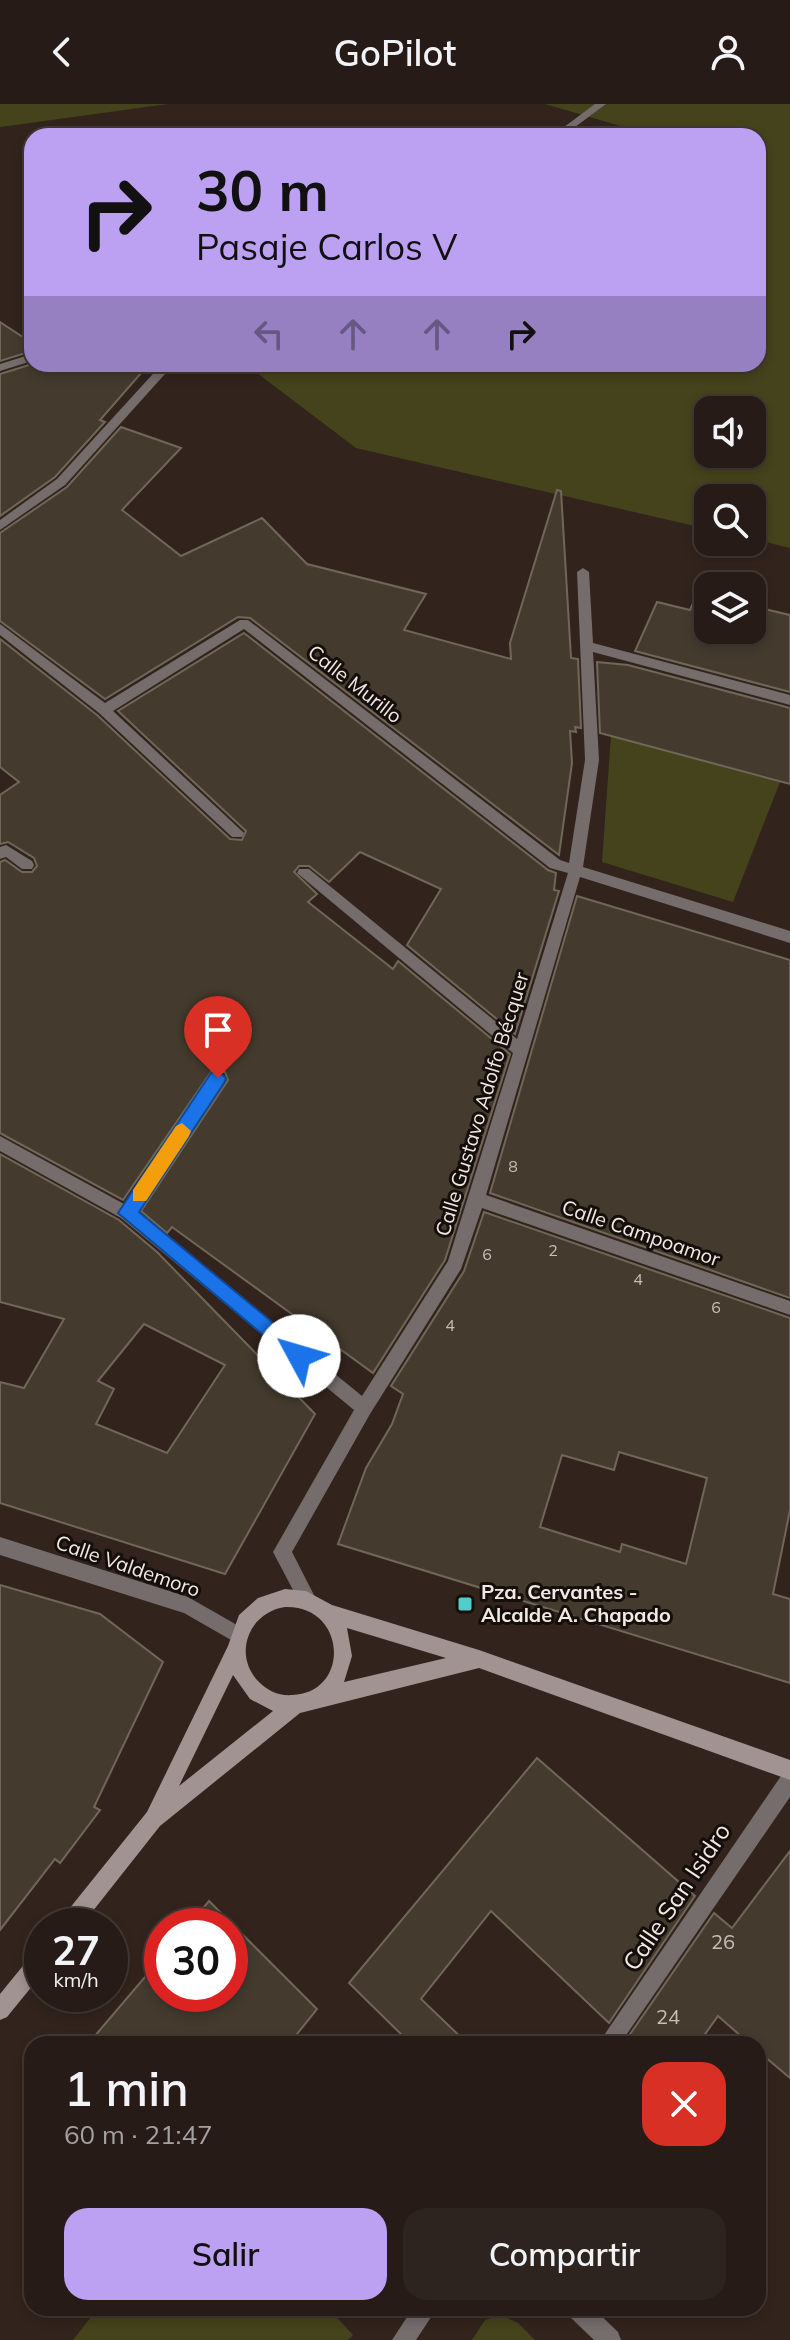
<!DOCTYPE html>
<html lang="es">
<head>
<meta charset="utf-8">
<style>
	:root { --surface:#261b16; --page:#2e241f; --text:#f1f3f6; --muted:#a4a1a1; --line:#423935; --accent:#bca0f2 }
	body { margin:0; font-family:Mulish,sans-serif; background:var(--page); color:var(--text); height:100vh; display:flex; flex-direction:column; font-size:30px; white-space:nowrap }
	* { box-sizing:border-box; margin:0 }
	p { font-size:26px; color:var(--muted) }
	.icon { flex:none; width:44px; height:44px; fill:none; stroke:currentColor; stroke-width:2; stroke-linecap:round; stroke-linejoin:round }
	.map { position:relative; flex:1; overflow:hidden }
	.panel { position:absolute; left:24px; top:1932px; width:742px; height:280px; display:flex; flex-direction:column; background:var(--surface); border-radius:24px; box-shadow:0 4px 12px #0003,0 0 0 2px var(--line) }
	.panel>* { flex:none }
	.hud { position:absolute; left:24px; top:24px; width:742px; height:244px; border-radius:24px; box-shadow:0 4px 12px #0003,0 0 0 2px var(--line); background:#bca0f2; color:#111; overflow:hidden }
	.tools { position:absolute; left:694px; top:292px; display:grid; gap:16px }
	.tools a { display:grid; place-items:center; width:72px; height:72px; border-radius:16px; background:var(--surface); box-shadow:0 4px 12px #0003,0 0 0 2px var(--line); font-size:40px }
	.speed { position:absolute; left:24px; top:1804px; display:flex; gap:16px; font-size:40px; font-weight:700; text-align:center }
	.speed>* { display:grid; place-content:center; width:104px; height:104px; border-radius:50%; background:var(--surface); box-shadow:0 4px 12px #0003,0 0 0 2px var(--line); line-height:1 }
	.speed small { font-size:20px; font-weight:400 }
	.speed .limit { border:12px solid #d22; background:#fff; color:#111 }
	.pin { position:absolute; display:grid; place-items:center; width:68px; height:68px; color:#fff; margin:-82px -34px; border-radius:50% 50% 50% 0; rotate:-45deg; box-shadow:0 0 8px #0007 }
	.pin .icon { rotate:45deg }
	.me { position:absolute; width:88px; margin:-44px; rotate:309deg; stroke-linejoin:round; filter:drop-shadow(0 0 6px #0008) }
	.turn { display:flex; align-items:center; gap:28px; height:168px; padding:0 40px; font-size:36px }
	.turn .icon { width:104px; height:104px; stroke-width:2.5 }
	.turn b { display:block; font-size:56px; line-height:68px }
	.lanes { display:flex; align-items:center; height:76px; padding:0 40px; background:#0003; justify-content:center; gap:40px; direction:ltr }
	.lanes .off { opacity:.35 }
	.round { display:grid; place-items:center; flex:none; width:84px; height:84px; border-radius:24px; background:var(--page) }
	.summary { display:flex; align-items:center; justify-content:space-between; height:136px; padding:0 40px }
	h1 { font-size:48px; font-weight:600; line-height:60px }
	.button { display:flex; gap:16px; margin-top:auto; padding:16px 40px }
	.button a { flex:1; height:92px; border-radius:24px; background:var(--accent); color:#111; font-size:32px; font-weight:600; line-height:92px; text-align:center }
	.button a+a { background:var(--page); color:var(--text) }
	header { display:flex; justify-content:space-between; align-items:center; height:104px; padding:0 40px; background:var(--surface); font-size:36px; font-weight:600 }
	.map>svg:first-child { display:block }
	.green { fill:#45431c; fill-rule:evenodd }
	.building { fill:#443b2e; stroke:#706759; stroke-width:2; fill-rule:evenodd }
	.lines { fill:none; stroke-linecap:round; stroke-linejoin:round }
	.minor { fill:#756c6c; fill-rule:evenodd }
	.secondary { fill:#a19392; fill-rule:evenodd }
	.route { fill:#1a73e8; stroke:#114b97; stroke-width:2 }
	.slow { fill:#f59e0b }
	.poi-dot { fill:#53cdca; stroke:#150f0c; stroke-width:3 }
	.labels { text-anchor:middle; stroke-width:6; stroke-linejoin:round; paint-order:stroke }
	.number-label { font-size:16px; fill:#c7beb6 }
	.street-label { font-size:20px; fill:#f3e9e4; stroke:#150f0c }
	.poi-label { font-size:20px; font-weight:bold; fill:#f3e9e4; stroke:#150f0c; text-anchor:start }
	.near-number-label { font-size:20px; fill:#c7beb6 }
	.near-street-label { font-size:24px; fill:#f3e9e4; stroke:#150f0c }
</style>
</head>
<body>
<header><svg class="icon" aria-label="back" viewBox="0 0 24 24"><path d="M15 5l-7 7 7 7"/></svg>GoPilot<svg class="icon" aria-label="person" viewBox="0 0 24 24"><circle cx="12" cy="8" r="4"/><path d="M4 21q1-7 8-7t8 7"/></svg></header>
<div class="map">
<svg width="790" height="2236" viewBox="0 0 790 2236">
	<rect width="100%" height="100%" fill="#32241d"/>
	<g class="green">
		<polygon points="0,0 168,0 0,23"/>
		<path d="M545,0H790V444L752,435V394H708V425L356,344L245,260H758V32H655ZM708,306H752V350H708Z"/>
		<polygon points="611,632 780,678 733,798 602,758"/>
		<polygon points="98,2204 328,2204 353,2231 348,2236 73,2236"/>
		<polygon points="501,2211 518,2219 535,2236 472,2236 485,2216"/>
	</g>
	<g class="building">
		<polygon points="0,218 32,239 32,247 0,257"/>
		<polygon points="32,260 149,260 100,316 105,318 55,373 0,412 0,270"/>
		<polygon points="121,323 181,344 122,406 181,452 262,414 307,460 426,490 404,526 511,555 510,539 557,386 561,387 571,554 578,555 581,624 575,623 576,628 570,627 572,659 559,751 250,514 238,513 105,595 0,517 0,429 67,383"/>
		<polygon points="698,488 708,491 708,526 752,526 752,502 790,511 790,588 635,547 657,498 690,506"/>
		<polygon points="244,529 548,766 556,769 554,786 559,787 515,930 407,841 441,785 360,748 329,778 309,762 299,762 294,768 317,790 308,798 393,865 398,857 510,950 445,1156 373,1269 172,1123 167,1129 141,1107 228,976 225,968 211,968 123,1096 0,1029 0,758 5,756 22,768 32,768 37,762 34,754 8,738 0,740 0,691 19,678 0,663 0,535 97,611 230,735 242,736 246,727 118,607"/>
		<polygon points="597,558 628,561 790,604 790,680 600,629"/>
		<polygon points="577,792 790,856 790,1194 490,1089"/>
		<path d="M0,1050L119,1116L157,1148L315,1310L225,1470L0,1399V1278L24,1284L64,1215L0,1198ZM144,1220L225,1261L167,1349L96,1320L114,1285L98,1277Z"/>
		<path d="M484,1108L790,1214V1406L773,1490L790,1495V1579L338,1440L366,1364L392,1320L403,1290L391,1282L464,1167ZM619,1348L707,1374L686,1460L622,1440L620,1448L540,1423L562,1351L614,1366Z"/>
		<polygon points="0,1481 100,1510 163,1558 94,1703 100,1706 60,1759 55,1755 0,1826"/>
		<polygon points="537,1654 695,1792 609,1919 491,1807 421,1895 468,1940 411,1940 349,1879"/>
		<polygon points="790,1747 790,1974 758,1947 758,1940 750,1940 718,1912 698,1940 630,1940 626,1936 714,1809 732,1824"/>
		<polygon points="209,1797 317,1905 289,1940 88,1940 162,1853 162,1890 230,1890 230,1822 188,1822"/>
	</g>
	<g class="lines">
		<g class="minor">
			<polygon points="595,0 606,0 563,32 552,32"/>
			<polygon points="32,250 32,257 0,267 0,260"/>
			<polygon points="162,260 174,260 65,381 0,426 0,416 57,375"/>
			<polygon points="583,464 589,468 593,539 790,591 790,601 593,548 599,656 583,763 790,827 790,839 580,773 486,1091 790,1197 790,1211 482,1104 461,1165 370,1310 292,1448 316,1495 313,1501 307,1504 301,1501 273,1448 354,1306 121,1114 0,1047 0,1032 124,1100 213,970 223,970 226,974 223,978 137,1108 362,1292 448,1157 513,949 297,769 299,765 309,765 517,935 568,769 550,764 244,525 113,607 244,729 242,733 232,733 99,609 0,531 0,520 105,599 240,516 248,516 560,756 569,759 585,656 577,468"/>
			<polygon points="6,741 32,757 34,761 32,765 22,765 6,753 0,755 0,743"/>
			<polygon points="0,1433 188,1493 244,1525 247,1531 244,1537 238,1540 184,1509 0,1451"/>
			<polygon points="790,1666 790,1693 620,1940 598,1940 783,1669"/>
			<polygon points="413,2204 437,2204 416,2236 392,2236"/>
			<polygon points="566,2204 593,2204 618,2228 621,2236 594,2236 569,2212"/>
		</g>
		<g class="secondary">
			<path d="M285,1485L306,1487L332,1501L479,1546L790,1656V1676L479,1564L300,1609L160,1722L81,1822H58L61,1815L147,1708L228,1542L239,1511L258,1494ZM285,1503C347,1501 351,1589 292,1591C279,1592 268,1587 259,1578C232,1551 249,1508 285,1503ZM347,1524L446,1554L344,1578L352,1552ZM233,1571L250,1595L273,1607L179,1682Z"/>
			<polygon points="42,1844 42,1870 7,1913 0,1916 0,1890 35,1847"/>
		</g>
	</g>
	<polygon class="route" points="218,967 226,974 224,979 139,1108 306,1246 306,1258 299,1261 118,1109 211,969"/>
	<polygon class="slow" points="182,1019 191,1027 189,1032 146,1097 133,1097 133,1086 176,1022"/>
	<rect class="poi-dot" x="457" y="1492" width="16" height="16" rx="4"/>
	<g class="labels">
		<g class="number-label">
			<text x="513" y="1068">8</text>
			<text x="553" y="1152">2</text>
			<text x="487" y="1156">6</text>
			<text x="638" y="1181">4</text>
			<text x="716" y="1209">6</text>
			<text x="450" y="1227">4</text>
		</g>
		<g class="street-label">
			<text transform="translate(355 580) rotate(38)" y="7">Calle Murillo</text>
			<text transform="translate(482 1000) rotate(-73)" y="7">Calle Gustavo Adolfo Bécquer</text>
			<text transform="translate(641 1129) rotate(19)" y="7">Calle Campoamor</text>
			<text transform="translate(128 1462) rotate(19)" y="7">Calle Valdemoro</text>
		</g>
		<g class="poi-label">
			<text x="481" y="1495">Pza. Cervantes -<tspan x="481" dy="23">Alcalde A. Chapado</tspan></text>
		</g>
		<g class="near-number-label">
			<text x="723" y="1845">26</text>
			<text x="668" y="1920">24</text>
		</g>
		<g class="near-street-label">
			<text transform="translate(677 1793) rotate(-56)" y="8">Calle San Isidro</text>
		</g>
	</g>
</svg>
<div class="tools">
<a><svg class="icon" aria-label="sound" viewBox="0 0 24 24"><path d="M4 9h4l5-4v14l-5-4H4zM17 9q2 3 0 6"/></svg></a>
<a><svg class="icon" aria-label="search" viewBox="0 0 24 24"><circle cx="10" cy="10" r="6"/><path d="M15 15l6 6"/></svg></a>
<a><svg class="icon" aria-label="layers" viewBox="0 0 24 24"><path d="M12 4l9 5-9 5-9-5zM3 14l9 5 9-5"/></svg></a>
</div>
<div class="speed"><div>27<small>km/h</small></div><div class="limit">30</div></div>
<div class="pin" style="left:218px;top:974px;background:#d93025"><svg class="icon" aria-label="arrive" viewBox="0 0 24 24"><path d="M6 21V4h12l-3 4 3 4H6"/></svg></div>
<svg class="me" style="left:299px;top:1252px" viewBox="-20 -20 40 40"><circle r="19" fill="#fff"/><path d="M0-13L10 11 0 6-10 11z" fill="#1a73e8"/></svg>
<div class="hud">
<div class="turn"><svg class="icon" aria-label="right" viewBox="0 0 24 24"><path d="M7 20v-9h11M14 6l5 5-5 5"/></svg><div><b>30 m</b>Pasaje Carlos V</div></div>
<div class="lanes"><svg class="icon off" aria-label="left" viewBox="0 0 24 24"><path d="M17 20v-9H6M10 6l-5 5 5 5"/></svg><svg class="icon off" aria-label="ahead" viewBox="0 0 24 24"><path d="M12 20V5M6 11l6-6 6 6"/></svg><svg class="icon off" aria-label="ahead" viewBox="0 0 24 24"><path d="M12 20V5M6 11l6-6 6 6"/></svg><svg class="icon" aria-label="right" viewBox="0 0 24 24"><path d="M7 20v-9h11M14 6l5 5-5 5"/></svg></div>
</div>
<section class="panel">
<div class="summary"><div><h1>1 min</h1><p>60 m · 21:47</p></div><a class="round" style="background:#d93025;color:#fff"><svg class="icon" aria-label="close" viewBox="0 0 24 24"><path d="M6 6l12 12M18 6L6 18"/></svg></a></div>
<div class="button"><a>Salir</a><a>Compartir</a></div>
</section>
</div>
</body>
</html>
